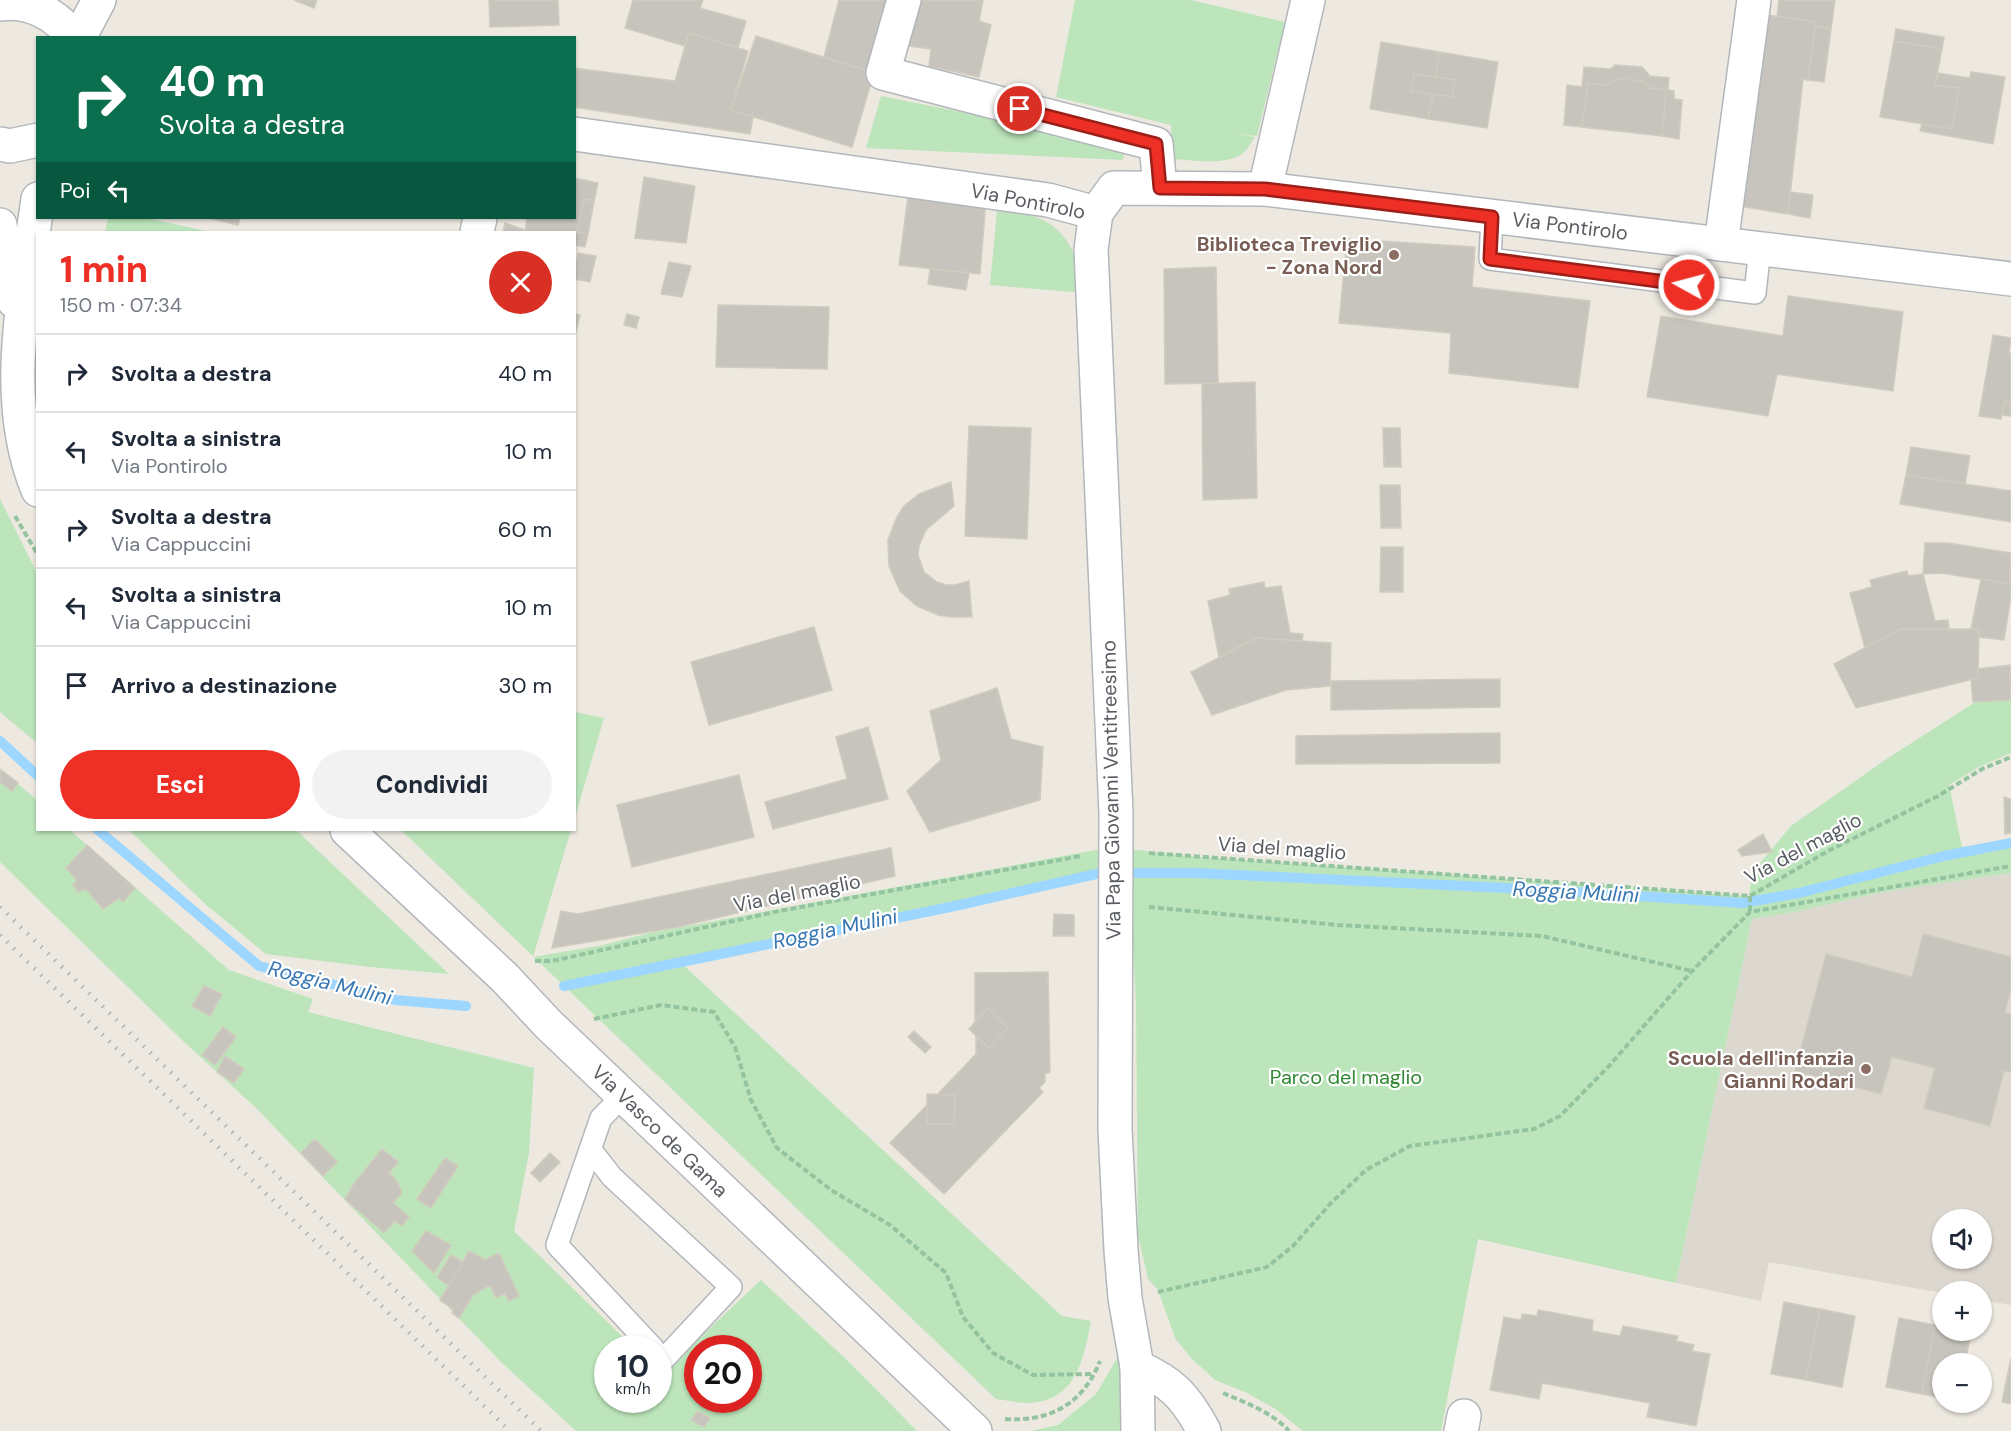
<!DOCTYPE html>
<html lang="it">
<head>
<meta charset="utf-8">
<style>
	:root { --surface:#fff; --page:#f2f2f3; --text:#1f2937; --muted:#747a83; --line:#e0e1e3; --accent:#ee2f25 }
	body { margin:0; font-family:"DM Sans",sans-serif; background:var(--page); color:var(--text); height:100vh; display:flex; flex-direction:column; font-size:22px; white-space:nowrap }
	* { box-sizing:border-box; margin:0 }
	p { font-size:20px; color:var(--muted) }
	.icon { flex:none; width:33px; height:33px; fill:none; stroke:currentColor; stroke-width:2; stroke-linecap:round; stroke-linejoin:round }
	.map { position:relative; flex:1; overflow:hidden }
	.side { position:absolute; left:36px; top:231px; width:540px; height:600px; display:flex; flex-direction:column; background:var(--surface); border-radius:0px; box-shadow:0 2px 4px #0004 }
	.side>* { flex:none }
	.top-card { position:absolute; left:36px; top:36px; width:540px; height:183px; border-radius:0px; box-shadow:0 2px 4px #0004; background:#0b6e4f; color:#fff; overflow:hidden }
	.buttons { position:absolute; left:1932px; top:1209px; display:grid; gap:12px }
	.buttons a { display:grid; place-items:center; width:60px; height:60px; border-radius:50%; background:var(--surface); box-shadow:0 2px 4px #0004; font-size:30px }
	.speed { position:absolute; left:594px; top:1335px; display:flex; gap:12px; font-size:30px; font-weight:700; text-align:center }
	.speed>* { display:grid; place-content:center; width:78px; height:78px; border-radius:50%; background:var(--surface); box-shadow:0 2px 4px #0004; line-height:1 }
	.speed small { font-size:15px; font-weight:400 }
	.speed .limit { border:9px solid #d22; background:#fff; color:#111 }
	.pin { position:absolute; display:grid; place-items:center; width:51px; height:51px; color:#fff; margin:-26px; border:3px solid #fff; border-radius:50%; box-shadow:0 2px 6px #0007 }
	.me { position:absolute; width:66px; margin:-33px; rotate:277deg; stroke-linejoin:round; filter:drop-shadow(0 0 4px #0008) }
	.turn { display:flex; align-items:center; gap:21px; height:126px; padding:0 24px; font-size:27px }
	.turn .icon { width:78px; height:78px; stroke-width:2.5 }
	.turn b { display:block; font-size:42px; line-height:51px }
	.then { display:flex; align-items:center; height:57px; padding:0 24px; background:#0003; gap:12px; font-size:22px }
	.round { display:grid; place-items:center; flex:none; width:63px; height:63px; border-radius:32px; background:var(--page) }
	.head { display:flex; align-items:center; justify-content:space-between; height:102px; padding:0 24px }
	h1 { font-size:36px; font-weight:800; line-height:45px; color:var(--accent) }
	.cta { display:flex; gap:12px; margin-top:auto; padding:12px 24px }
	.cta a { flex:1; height:69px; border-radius:36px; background:var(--accent); color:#fff; font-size:24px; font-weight:800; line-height:69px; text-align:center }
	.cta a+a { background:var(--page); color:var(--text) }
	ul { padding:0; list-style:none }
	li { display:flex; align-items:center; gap:18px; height:78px; padding:0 24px; border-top:2px solid var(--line) }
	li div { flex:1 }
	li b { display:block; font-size:22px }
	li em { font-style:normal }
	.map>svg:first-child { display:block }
	.education { fill:#ddd8cf; fill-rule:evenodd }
	.green { fill:#bce5bb; fill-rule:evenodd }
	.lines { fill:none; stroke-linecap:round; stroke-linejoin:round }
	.stream { stroke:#9dd7ff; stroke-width:10 }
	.building { fill:#c7c4bd; stroke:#d1cbbe; stroke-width:1.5 }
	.service-casing { stroke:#b3b7bb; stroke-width:24 }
	.minor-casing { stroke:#b3b7bb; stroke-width:36 }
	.tertiary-casing { stroke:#b3b7bb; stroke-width:36 }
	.path { stroke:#93c49f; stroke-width:4; stroke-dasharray:6 3; stroke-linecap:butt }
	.service { stroke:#fff; stroke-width:21 }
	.minor { stroke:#fff; stroke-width:33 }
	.tertiary { stroke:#fff; stroke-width:33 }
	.rail { stroke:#b2b3b3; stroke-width:4.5; stroke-dasharray:1.5 8; stroke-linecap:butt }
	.route-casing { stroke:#9b1f18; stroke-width:15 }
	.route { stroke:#ee2f25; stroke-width:10 }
	.education-dot { fill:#8d6e63; stroke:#fff; stroke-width:2 }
	.labels { text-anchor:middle; stroke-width:4.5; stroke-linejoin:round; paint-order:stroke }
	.street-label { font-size:20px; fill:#595d62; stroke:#fff }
	.education-label { font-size:20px; font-weight:bold; fill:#785e54; stroke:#fff; text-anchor:end }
	.park-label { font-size:20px; fill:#328734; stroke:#fff }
	.water-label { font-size:21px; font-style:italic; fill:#3978b3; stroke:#fff }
</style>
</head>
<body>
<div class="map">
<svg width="2011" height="1431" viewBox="0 0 2011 1431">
	<rect width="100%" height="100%" fill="#ede9e0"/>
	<path class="education" d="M2011,873V1305L1982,1300V1292H1942V1293L1769,1262L1761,1301L1676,1283L1752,919L1794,912L1883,892ZM1942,1220H1982V1258H1942Z"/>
	<g class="green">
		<path d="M1075,0H1191L1285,22L1257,136L1236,134L1255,137C1251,142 1248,149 1243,153C1228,166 1192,160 1172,159L1171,125L1056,97Z"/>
		<polygon points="881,96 1113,142 1124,153 1123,160 866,148"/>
		<path d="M997,211C1008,212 1020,212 1030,215C1069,226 1078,258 1084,293L990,285Z"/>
		<polygon points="108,218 146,218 211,232 105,232"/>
		<polygon points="0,499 37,573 37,743 0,712"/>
		<polygon points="2011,700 2011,753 1979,767 1949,785 1962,847 2011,841 2011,873 1883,892 1794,912 1752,919 1676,1283 1478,1239 1441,1431 1303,1431 1274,1408 1247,1393 1215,1380 1191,1358 1175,1338 1158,1290 1148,1279 1138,1236 1136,1004 1128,849 1189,856 1749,896 1751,882 1761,862 1791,826 1888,758 1977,701"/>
		<polygon points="575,712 604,718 575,817 574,712"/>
		<path d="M0,769L37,800L38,830H70L229,970L313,999L308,1012L534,1068L529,1153L514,1231L634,1348H608V1400H658L659,1372L661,1374L761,1280L850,1363L917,1431H576L502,1363L256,1108L183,1041L0,862ZM698,1348H748V1400H698Z"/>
		<polygon points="129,830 296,830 449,974 370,967 266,954 205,904"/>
		<path d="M401,830H571L533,957L603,945L649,933L1101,849L1105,872L947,908L680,962L1062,1316L1091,1321C1084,1359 1076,1401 1029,1403C1018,1403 1006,1400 996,1399Z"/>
		<polygon points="1119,1355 1129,1385 1123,1431 1031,1431 1058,1425 1096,1394"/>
	</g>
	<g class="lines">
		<g class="stream">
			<polyline points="0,741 38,776"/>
			<polyline points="98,830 259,966 395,1000 466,1006"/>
			<polyline points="1134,873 1196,873 1548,890 1743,903 1799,893 1944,856 2011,843"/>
			<polyline points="564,986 955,906 1105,872"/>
		</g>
	</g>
	<g class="building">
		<polygon points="294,0 317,0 314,8"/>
		<polygon points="489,0 558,0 559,25 490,27"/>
		<polygon points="633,0 703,0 700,8 746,21 738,48 689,33 685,46 625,28"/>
		<polygon points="839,0 897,0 874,73 824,57"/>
		<polygon points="920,0 983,0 979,21 991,25 979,77 929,66 931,49 909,46"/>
		<polygon points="1779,0 1835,0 1831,29 1815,26 1816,22 1777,16"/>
		<polygon points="1762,14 1816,22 1808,80 1803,79 1788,214 1739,206"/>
		<polygon points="1815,26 1831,29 1824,82 1808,80"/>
		<polygon points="1896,29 1944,37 1942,49 1894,41"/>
		<polygon points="689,33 748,51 731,110 753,117 750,134 574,107 574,68 675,81"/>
		<polygon points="756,36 874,73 852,147 731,110"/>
		<polygon points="1894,41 1942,49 1935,85 1959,88 1952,129 1880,117"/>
		<polygon points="1381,42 1440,52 1435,77 1455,80 1452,97 1433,94 1428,119 1370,109"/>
		<polygon points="1440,52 1498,62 1487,128 1428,119 1433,94 1452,97 1455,80 1435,77"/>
		<polygon points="1615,65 1642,67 1650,76 1669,78 1668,90 1674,91 1674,99 1682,100 1679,139 1662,136 1666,90 1649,88 1646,83 1627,78 1614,80 1606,85 1588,83 1582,127 1564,125 1567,85 1582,87 1584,67 1611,69"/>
		<polygon points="1971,72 2005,77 1993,144 1920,131 1922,124 1952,129 1959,88 1935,85 1938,73 1970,78"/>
		<polygon points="1414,74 1455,80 1452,97 1411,91"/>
		<polygon points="1627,78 1646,83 1649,88 1666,90 1662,136 1582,127 1588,83 1606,85 1614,80"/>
		<polygon points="644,177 695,186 686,243 635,238"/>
		<polygon points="574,178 598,183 594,201 584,199 577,232 588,234 585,247 574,245 574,232 525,232 527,218 574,218"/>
		<polygon points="909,189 986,199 980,274 899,265"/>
		<polygon points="1790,192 1813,195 1810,218 1788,214"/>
		<polygon points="584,199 594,201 588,234 577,232"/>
		<polygon points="209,218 240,218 238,225"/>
		<polygon points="505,223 525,230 525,232 503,232"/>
		<polygon points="1347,239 1475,247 1472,287 1590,301 1578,388 1449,373 1451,333 1339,323"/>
		<polygon points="578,253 596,256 590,282 574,279"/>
		<polygon points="669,262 691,266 682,297 661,294"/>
		<polygon points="1216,267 1218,383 1165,384 1164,269"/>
		<polygon points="930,269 969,273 966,290 928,284"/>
		<polygon points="1788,296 1903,312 1893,391 1777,374 1768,416 1647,397 1661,316 1783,336"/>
		<polygon points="718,305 829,307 827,369 716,367"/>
		<polygon points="574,314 580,315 574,339"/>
		<polygon points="627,314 639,317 636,328 624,325"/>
		<polygon points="1993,335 2011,338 2009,353 2011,353 2011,402 2005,401 2001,419 1979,416"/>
		<polygon points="1255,382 1257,498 1203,500 1202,384"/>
		<polygon points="2005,401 2011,402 2011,416 2002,415"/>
		<polygon points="969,426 1031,428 1027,539 965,536"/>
		<polygon points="1383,428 1400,428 1401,467 1384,467"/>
		<polygon points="1911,447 1970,456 1965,484 1906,475"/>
		<polygon points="1906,475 2011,491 2011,522 1900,504"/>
		<polygon points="951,482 954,506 926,530 919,546 918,555 924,572 937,582 946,585 955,585 969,581 972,617 951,617 938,615 917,606 900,591 889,566 888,540 897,517 904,506 919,494"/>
		<polygon points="1380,485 1400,485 1401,528 1381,528"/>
		<polygon points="1925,543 1948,543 2011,553 2010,584 1941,573 1923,574"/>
		<polygon points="1381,547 1403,547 1403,592 1380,592"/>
		<polygon points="1907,571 1908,576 1923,574 1935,621 1948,620 1949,629 1900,629 1865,648 1850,593 1872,587 1870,580"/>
		<polygon points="1981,579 2011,584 2011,596 2004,640 1979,637 1979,629 1971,629"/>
		<polygon points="1264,582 1265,588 1281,586 1290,633 1303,634 1302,641 1257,638 1219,657 1208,601 1230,595 1229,589"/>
		<polygon points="814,627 832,690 709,725 691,662"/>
		<polygon points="1900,629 1979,629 1978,678 1856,708 1834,664"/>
		<polygon points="1257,638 1331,643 1330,686 1286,690 1212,715 1191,672"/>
		<polygon points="2010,665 2011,700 1973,702 1971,680 1978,678 1978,669"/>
		<polygon points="1500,679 1500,707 1331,710 1331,681"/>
		<polygon points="997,688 1011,739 1043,747 1040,800 930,832 907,791 941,760 930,711"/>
		<polygon points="868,727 888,799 773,829 765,802 847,779 836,737"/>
		<polygon points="1500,733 1500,763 1296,764 1296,736"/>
		<polygon points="0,769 18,783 12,791 0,782"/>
		<polygon points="739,775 754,837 632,867 617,805"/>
		<polygon points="2004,797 2011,799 2011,833 2005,834"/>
		<polygon points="1763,834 1772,852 1742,856 1738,850"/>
		<polygon points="87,845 135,888 123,902 119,898 103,909 86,889 78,892 73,885 77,880 66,868"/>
		<polygon points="891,848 895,876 678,927 552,948 561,911 578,914"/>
		<polygon points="1054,914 1074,915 1074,936 1053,936"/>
		<polygon points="1923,934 2011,957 2011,989 2005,1012 2011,1014 2011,1072 2004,1071 1990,1126 1924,1108 1935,1068 1892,1057 1881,1094 1795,1071 1826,954 1912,977"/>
		<polygon points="1048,972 1050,1072 1045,1074 1045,1082 1039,1088 1043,1092 944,1194 890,1143 927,1105 927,1124 954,1124 955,1095 937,1095 976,1054 976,1036 989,1048 1008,1028 987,1008 975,1021 975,973"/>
		<polygon points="204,986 222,994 210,1016 192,1006"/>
		<polygon points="987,1008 1008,1028 989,1048 969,1029"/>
		<polygon points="223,1027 236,1037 215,1065 202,1055"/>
		<polygon points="914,1031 931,1047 925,1053 908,1037"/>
		<polygon points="225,1056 244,1069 234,1083 217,1072"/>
		<polygon points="927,1094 955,1095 954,1124 927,1124"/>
		<polygon points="315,1139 337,1162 323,1176 301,1153"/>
		<polygon points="382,1149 398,1162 389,1173 397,1181 402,1193 393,1203 409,1217 401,1226 395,1221 384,1233 345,1199 353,1185"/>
		<polygon points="550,1153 560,1162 540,1182 531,1173"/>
		<polygon points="445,1158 458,1166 431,1208 417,1199"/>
		<polygon points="426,1231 451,1245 434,1273 412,1251"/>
		<polygon points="469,1251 485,1260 499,1253 519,1296 509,1301 505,1293 496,1298 490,1285 473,1295 459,1318 452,1313 454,1310 440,1300"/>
		<polygon points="451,1255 463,1262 449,1286 437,1277"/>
		<polygon points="1784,1302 1820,1309 1806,1380 1771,1374"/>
		<polygon points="1820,1309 1855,1316 1842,1387 1806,1380"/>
		<polygon points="1538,1310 1593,1320 1592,1331 1620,1336 1623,1326 1678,1336 1676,1341 1694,1345 1692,1351 1710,1354 1696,1426 1647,1417 1650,1403 1542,1383 1539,1399 1490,1390 1504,1317 1521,1320 1522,1314 1537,1316"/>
		<polygon points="1899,1318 1935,1325 1922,1394 1886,1387"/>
		<polygon points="1935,1325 1942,1326 1942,1330 1971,1332 1965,1364 1942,1364 1942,1398 1922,1394"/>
		<polygon points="2011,1358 2011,1404 2002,1402"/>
		<polygon points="698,1411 710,1418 704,1427 691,1420"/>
	</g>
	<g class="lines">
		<g class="service-casing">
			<g id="service">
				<polyline points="1492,217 1490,259 1755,293 1760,249"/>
				<polyline points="623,1096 601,1118 557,1245 653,1348"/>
				<polyline points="591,1150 612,1177 731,1287 663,1360 658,1354"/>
			</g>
		</g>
		<g class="minor-casing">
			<g id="minor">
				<polyline points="904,0 883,73 1156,144 1160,188"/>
				<polyline points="574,134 1048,200 1096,213"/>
				<polyline points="1265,189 1308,0"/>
				<polyline points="477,232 480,218"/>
				<polyline points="1721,244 1754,0"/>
				<path d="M1137,1367C1172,1382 1186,1397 1204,1431"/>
				<polyline points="1138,1431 1137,1367 1125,1298 1121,1250 1115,1129 1116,813 1091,249 1096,213 1114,188 1265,189 2011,279"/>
				<polyline points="1461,1431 1464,1416"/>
			</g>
		</g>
		<g class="tertiary-casing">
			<g id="tertiary">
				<path d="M0,4C29,0 57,14 73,38"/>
				<polyline points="79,38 99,0"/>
				<polyline points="0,144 10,146 38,140"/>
				<path d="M38,199C25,295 0,398 38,490"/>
				<polyline points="0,225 14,301"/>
				<polyline points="347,830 505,978 548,1024 975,1431"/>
			</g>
		</g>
		<g class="path">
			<polyline points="15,516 38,555"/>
			<polyline points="1149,853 1750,896 1828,851 1938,796 1982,769 2011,757"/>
			<polyline points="1750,896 1750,912"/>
			<polyline points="1149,907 1338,925 1542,936 1692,971"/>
			<polyline points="535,961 552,961 779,911 1081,856"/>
			<polyline points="594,1019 661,1005 714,1012 735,1047 751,1100 777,1148 831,1190 890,1225 946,1273 963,1317 993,1353 1033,1375 1094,1374"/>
			<polyline points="1158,1292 1267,1267 1293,1246 1331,1203 1366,1170 1410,1146 1534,1129 1560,1116 1609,1066 1692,971 1750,912 2011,866"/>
			<path d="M1223,1393C1246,1403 1272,1412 1289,1431"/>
			<path d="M1005,1419C1050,1422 1083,1404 1100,1361"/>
		</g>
		<use href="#service" class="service"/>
		<use href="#minor" class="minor"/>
		<use href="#tertiary" class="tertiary"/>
		<g class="rail">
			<polyline points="0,907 541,1431"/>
			<polyline points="0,935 510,1431"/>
		</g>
	</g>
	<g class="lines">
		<g class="route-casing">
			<polyline id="route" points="1020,109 1156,144 1160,188 1265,189 1492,217 1490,259 1689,285"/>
		</g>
		<use href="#route" class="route"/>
	</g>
	<g class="education-dot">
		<circle cx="1394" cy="255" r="6"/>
		<circle cx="1866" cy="1069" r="6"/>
	</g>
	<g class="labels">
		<g class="street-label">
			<text transform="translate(1028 201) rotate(11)" y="7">Via Pontirolo</text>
			<text transform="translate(1570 226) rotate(7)" y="7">Via Pontirolo</text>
			<text transform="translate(1111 790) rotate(-91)" y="7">Via Papa Giovanni Ventitreesimo</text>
			<text transform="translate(1282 848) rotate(4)" y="7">Via del maglio</text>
			<text transform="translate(1803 848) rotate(-28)" y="7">Via del maglio</text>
			<text transform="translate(797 893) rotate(-11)" y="7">Via del maglio</text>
			<text transform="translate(660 1131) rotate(44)" y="7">Via Vasco de Gama</text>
		</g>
		<g class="education-label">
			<text x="1382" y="251">Biblioteca Treviglio<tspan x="1382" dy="23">- Zona Nord</tspan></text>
			<text x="1854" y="1065">Scuola dell'infanzia<tspan x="1854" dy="23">Gianni Rodari</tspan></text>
		</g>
		<g class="park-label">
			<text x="1346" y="1084">Parco del maglio</text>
		</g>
		<g class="water-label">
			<text transform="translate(1576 892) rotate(3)" y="7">Roggia Mulini</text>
			<text transform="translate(835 929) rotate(-12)" y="7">Roggia Mulini</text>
			<text transform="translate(330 983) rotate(14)" y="7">Roggia Mulini</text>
		</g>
	</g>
</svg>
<div class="buttons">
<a><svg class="icon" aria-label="sound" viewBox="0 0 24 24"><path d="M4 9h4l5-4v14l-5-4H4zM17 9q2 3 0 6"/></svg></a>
<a>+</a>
<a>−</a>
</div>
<div class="speed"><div>10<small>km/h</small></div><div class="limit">20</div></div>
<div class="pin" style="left:1020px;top:109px;background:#d93025"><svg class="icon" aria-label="arrive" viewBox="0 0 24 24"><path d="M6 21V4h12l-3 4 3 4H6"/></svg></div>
<svg class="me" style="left:1689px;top:285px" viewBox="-20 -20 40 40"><circle r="17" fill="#ee2f25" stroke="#fff" stroke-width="3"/><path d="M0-11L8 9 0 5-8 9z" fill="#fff"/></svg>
<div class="top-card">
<div class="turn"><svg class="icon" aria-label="right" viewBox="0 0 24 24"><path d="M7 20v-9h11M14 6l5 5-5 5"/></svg><div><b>40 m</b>Svolta a destra</div></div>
<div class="then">Poi<svg class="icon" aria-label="left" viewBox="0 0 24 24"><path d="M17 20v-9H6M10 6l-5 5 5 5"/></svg></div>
</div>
<section class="side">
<div class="head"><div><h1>1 min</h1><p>150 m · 07:34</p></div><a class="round" style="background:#d93025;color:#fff"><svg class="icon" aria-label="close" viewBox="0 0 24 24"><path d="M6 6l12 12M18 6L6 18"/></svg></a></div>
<ul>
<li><svg class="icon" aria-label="right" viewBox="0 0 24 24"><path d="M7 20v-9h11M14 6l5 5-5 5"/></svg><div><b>Svolta a destra</b></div><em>40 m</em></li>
<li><svg class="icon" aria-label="left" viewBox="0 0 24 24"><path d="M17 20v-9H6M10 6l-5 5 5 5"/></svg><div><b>Svolta a sinistra</b><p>Via Pontirolo</p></div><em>10 m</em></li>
<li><svg class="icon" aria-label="right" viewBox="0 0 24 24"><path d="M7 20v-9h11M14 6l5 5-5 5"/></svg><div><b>Svolta a destra</b><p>Via Cappuccini</p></div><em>60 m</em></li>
<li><svg class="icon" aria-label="left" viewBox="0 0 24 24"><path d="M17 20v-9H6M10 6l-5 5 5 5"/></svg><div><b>Svolta a sinistra</b><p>Via Cappuccini</p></div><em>10 m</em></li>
<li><svg class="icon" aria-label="arrive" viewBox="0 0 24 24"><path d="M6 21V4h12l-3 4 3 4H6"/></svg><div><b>Arrivo a destinazione</b></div><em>30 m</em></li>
</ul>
<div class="cta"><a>Esci</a><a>Condividi</a></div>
</section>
</div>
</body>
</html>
